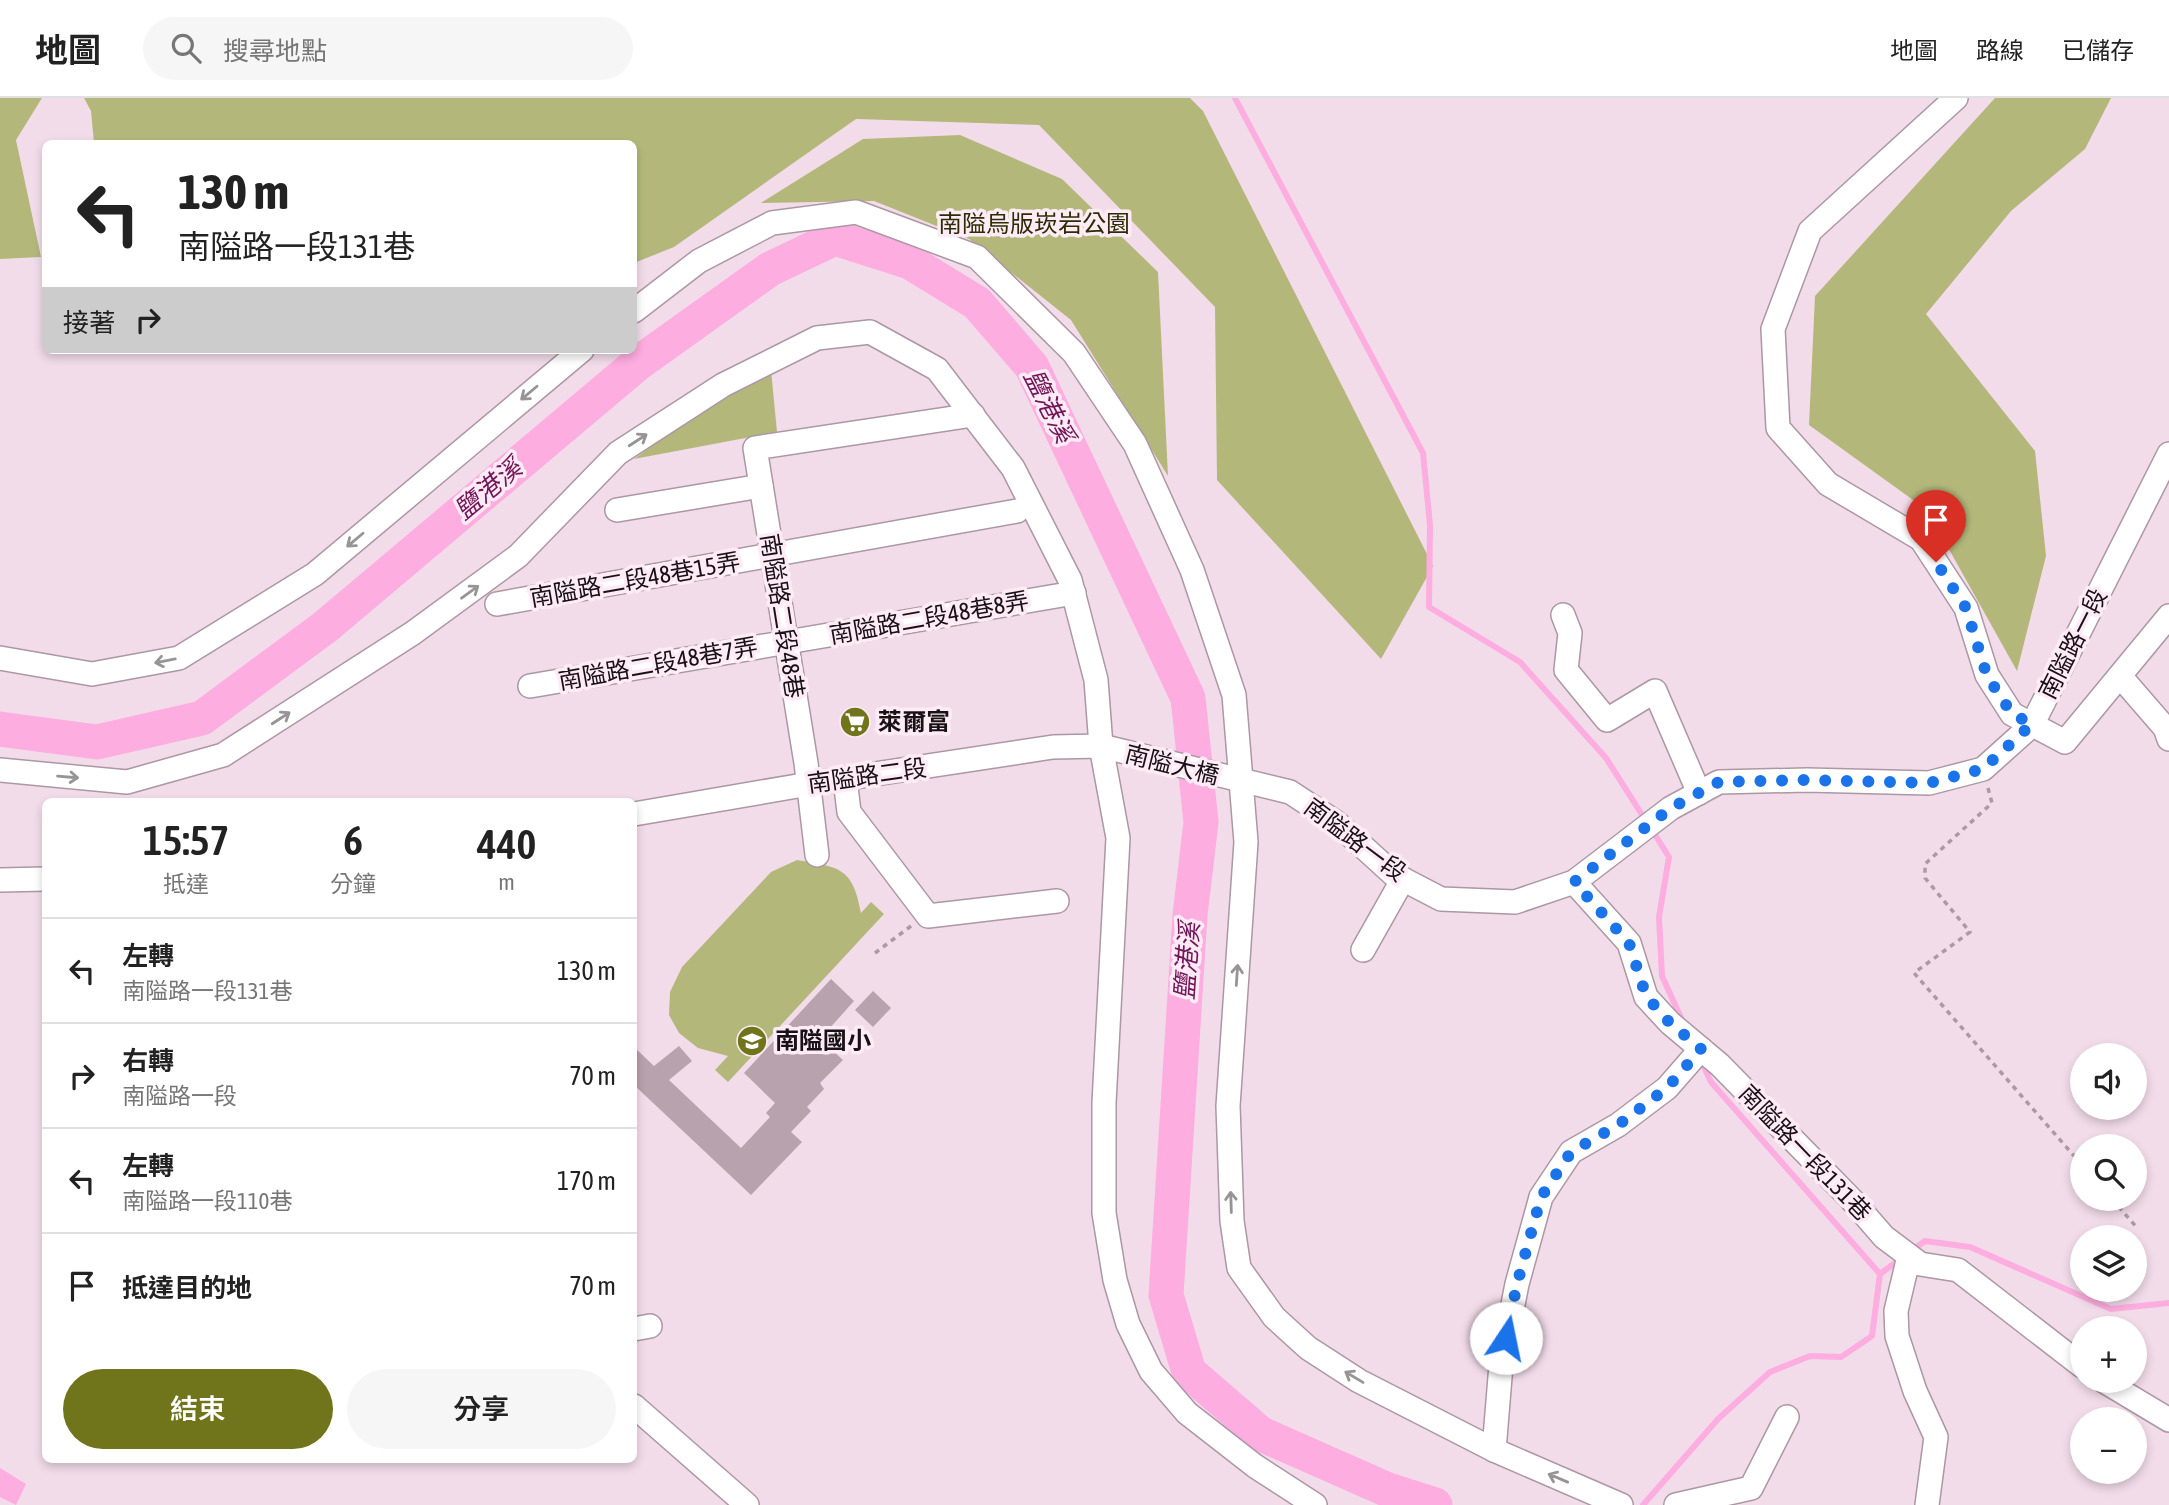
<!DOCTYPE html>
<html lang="zh-TW">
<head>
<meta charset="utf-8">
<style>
	:root { --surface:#fff; --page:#f6f6f6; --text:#222; --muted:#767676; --line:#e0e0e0; --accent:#70741b }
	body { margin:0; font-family:"Asap Condensed","Noto Sans TC",sans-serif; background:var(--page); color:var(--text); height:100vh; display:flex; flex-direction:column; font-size:26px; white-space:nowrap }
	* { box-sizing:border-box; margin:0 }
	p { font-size:23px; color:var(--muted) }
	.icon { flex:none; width:38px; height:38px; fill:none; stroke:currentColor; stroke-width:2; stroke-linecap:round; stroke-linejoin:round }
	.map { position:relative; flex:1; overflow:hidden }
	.details { position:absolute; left:42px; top:700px; width:595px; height:665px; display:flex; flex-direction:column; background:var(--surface); border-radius:10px; box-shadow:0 4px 10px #0003 }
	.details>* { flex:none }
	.guide { position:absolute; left:42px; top:42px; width:595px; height:214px; border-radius:10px; box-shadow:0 4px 10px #0003; background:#fff; color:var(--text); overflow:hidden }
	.fabs { position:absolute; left:2070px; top:945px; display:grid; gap:14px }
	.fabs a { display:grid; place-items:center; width:77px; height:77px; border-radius:50%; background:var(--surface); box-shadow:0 4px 10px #0003; font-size:35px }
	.pin { position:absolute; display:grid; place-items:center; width:60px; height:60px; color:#fff; margin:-72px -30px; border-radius:50% 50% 50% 0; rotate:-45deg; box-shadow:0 0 7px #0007 }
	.pin .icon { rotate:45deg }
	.me { position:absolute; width:77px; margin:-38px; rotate:11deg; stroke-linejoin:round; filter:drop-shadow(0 0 5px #0008) }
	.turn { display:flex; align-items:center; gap:24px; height:147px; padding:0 21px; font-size:32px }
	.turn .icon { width:91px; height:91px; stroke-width:2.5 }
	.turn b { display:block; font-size:49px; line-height:60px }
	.then { display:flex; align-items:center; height:66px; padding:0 21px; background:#0003; gap:14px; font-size:26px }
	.eta { display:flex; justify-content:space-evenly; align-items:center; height:119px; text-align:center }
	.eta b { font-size:42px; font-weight:600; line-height:49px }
	.action { display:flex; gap:14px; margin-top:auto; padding:14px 21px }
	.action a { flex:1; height:80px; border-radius:42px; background:var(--accent); color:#fff; font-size:28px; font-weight:600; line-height:80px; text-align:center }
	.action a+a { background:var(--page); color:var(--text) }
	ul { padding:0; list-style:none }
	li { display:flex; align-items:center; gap:21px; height:105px; padding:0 21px; border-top:2px solid var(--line) }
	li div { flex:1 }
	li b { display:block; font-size:26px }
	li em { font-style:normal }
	header { display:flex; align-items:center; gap:42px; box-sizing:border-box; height:98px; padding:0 35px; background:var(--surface); border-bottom:2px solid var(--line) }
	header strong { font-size:33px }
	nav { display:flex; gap:38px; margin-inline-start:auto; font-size:24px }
	.search { width:490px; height:63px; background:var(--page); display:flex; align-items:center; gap:18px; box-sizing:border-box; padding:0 24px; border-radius:38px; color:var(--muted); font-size:26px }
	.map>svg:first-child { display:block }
	.green { fill:#b3b87a }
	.water { fill:#fdaddf }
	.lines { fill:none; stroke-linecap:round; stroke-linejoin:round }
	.stream { stroke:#fdaddf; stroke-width:6 }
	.river { stroke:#fdaddf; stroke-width:35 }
	.building { fill:#b7a2ae }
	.minor-casing { stroke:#ac97a4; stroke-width:26 }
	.path { stroke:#ab99a4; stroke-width:3.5; stroke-dasharray:5 5; stroke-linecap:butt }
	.minor { stroke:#fff; stroke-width:23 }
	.oneway { stroke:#979496 }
	.route { stroke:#1a73e8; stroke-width:12; stroke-dasharray:0 21.6 }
	.labels { text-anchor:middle; stroke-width:7; stroke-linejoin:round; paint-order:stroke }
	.park-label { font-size:24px; fill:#2b2d05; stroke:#feebf6 }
	.street-label { font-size:24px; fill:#181115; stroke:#feebf6 }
	.poi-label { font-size:24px; font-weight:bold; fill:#181115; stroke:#feebf6; text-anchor:start }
	.water-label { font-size:26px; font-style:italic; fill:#721659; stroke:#feebf6 }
</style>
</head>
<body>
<header>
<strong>地圖</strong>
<div class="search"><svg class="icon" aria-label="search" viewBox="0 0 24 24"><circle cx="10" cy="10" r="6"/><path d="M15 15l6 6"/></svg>搜尋地點</div>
<nav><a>地圖</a><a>路線</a><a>已儲存</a></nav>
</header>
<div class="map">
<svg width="2169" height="1407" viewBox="0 0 2169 1407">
	<rect width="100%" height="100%" fill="#f3dcea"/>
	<g class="green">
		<polygon points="0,0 42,0 16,42 41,159 0,161"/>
		<polygon points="84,0 1190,0 1203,13 1433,468 1381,561 1217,382 1215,209 1039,27 856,21 674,149 634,165 634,46 94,45 91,13"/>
		<polygon points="1995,0 2111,0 2085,51 2011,113 1926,216 2035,353 2046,458 2017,573 1927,412 1809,327 1815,198"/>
		<polygon points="960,37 1062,81 1158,174 1168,378 1071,222 969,141 874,103 761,105 863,41"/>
		<polygon points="771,272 777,334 634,361 703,311"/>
		<path d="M797,762C839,769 853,769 861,815L871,804L884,816L728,984L715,972L728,958L698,950L679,935L669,917L670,894L682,869L771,774Z"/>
	</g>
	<polygon class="water" points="0,1370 26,1386 16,1407 0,1399"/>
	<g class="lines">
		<g class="stream">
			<polyline points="1235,0 1423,355 1430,427 1429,509 1520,564 1606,660 1646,723"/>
			<polyline points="1652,732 1669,759 1659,819 1662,878 1683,924"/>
			<polyline points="1701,963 1711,984 1880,1176"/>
			<polyline points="1911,1153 1925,1143 1970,1149 2111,1211 2169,1205"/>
			<polyline points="1643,1407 1718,1321 1770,1274 1810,1258 1841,1259 1872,1238 1880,1176 1902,1160"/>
		</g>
		<polyline class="river" points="0,631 97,644 202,620 325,529 637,266 770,171 835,140 910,164 977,205 1032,269 1188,600 1201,724 1190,817 1166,1197 1189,1274 1261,1336 1388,1392 1435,1407"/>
	</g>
	<g class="building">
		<polygon points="831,881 854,903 820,941 843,962 820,985 824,991 807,1009 811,1013 791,1034 802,1044 751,1097 634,987 634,949 654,968 679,948 692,963 669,982 741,1050 770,1019 766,1015 775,1005 744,975"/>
		<polygon points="873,893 891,910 873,929 855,912"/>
	</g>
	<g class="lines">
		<g class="minor-casing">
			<g id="minor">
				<polyline points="1956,0 1810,133 1773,231 1778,330 1828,386 1921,441 1966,510 1987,577 2012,616 2065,644 2169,518"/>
				<polyline points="634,213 699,163 772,125 856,114 977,159 1074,255 1135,346 1192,472 1234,597 1246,744 1228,1008 1232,1123 1239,1170 1274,1219 1308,1250 1359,1283 1494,1352 1621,1407"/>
				<polyline points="617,412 761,388"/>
				<polyline points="497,506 1017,413"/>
				<polyline points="1563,517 1570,535 1566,572 1607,622 1655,593 1699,695"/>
				<polyline points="0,560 92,576 179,560 315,476 582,252"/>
				<polyline points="2120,578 2165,630 2169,641"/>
				<polyline points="530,588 1074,495"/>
				<polyline points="0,672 127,684 223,657 413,535 518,458 618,355 723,287 817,240 870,234 937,271 1013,370 1070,482 1096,582 1101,648 1118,740 1104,1005 1104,1115 1115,1182 1128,1226 1151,1273 1187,1315 1255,1368 1315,1407"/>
				<polyline points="845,681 849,714 928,818 1057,803"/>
				<polyline points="634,716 809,686 1053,649 1101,648 1290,694 1337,725 1393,776 1441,801 1515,804 1574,784 1671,710 1719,684 1807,682 1929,685 1983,671 2032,627 2169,356"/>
				<polyline points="817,757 806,665 755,350 973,317"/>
				<polyline points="0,782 46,781"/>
				<polyline points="1574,784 1629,845 1646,899 1670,925 1720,967 1851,1101 1884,1139 1920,1166 1958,1172 2082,1268"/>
				<polyline points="1363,852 1403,781"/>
				<polyline points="1909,1158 1896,1213 1897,1238 1915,1293 1936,1339 1927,1407"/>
				<polyline points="634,1231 650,1228"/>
				<polyline points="2104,1283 2169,1322"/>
				<polyline points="634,1308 747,1407"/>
				<polyline points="1494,1352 1501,1267 1517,1186 1541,1099 1571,1054 1618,1027 1667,990 1701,951"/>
				<polyline points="1676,1407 1751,1390 1787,1319"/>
			</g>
		</g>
		<g class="path">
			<polyline points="1988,690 1992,705 1925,766 1925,780 1970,834 1914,875 2082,1067"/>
			<polyline points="875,855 911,828"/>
			<polyline points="2112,1101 2138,1131"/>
		</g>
		<use href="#minor" class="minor"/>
	</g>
	<defs><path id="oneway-shaft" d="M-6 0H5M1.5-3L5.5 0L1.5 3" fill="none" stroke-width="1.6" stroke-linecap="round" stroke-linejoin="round" transform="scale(1.75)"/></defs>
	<g class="oneway">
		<use href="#oneway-shaft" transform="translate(529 295) rotate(140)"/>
		<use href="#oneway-shaft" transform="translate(638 342) rotate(-33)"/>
		<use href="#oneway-shaft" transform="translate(355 442) rotate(140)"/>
		<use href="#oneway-shaft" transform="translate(470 494) rotate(-36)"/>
		<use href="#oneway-shaft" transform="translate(165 563) rotate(169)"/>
		<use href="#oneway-shaft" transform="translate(281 620) rotate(-33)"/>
		<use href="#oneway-shaft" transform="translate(68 679) rotate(5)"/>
		<use href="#oneway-shaft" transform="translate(1237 877) rotate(-86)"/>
		<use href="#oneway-shaft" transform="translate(1231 1104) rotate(-92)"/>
		<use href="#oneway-shaft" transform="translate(1354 1279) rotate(-149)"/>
		<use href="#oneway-shaft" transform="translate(1558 1380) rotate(-157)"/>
	</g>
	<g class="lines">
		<polyline class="route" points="1506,1240 1517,1186 1541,1099 1571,1054 1618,1027 1667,990 1701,951 1670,925 1646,898 1629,845 1574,784 1671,710 1719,684 1807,682 1929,685 1983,671 2032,626 2012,616 1987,578 1966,510 1936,464"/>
	</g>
	<defs>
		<g id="supermarket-disc" transform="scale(1.575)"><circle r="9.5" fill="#70741b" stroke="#feebf6"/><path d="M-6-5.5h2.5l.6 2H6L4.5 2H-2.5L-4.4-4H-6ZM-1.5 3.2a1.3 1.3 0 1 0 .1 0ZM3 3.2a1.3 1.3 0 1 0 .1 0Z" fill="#fff"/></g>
		<g id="school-disc" transform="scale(1.575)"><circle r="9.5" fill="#70741b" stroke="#feebf6"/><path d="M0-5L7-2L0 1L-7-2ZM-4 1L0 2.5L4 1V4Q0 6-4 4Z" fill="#fff"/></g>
	</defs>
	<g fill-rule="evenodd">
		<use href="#supermarket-disc" x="855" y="624"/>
		<use href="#school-disc" x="752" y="943"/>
	</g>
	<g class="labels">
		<g class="park-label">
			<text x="1034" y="134">南隘烏版崁岩公園</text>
		</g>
		<g class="street-label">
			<text transform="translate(635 482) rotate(-10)" y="8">南隘路二段48巷15弄</text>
			<text transform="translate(782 518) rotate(81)" y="8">南隘路二段48巷</text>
			<text transform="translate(929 520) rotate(-10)" y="8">南隘路二段48巷8弄</text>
			<text transform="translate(2073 546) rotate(-63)" y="8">南隘路一段</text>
			<text transform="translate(658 566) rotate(-10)" y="8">南隘路二段48巷7弄</text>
			<text transform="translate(1172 667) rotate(14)" y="8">南隘大橋</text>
			<text transform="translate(867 678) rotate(-8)" y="8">南隘路二段</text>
			<text transform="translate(1355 742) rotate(37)" y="8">南隘路一段</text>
			<text transform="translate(1805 1055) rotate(46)" y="8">南隘路一段131巷</text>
		</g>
		<g class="poi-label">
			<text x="878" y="632">萊爾富</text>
			<text x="775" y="951">南隘國小</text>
		</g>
		<g class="water-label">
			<text transform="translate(1049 308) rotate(63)" y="9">鹽港溪</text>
			<text transform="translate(488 391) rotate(-40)" y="9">鹽港溪</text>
			<text transform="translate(1187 863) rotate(-86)" y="9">鹽港溪</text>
		</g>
	</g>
</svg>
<div class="fabs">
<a><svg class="icon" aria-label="sound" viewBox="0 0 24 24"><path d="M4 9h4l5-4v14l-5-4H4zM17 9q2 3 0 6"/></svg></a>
<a><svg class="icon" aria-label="search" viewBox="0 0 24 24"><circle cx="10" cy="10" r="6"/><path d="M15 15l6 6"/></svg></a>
<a><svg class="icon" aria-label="layers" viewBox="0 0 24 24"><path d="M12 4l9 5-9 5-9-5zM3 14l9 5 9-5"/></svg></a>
<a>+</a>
<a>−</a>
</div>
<div class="pin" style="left:1936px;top:464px;background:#d93025"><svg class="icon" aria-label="arrive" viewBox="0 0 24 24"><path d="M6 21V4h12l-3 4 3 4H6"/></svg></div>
<svg class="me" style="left:1506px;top:1240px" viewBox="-20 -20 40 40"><circle r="19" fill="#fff"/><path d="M0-13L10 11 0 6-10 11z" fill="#1a73e8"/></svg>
<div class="guide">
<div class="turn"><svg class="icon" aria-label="left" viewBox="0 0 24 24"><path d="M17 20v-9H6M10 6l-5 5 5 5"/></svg><div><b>130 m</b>南隘路一段131巷</div></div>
<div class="then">接著<svg class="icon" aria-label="right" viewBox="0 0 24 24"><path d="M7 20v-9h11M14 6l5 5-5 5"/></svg></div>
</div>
<section class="details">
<div class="eta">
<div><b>15:57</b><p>抵達</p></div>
<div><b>6</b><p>分鐘</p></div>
<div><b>440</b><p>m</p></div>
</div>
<ul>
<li><svg class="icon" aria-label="left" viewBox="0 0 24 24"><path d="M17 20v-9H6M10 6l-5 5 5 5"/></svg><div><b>左轉</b><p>南隘路一段131巷</p></div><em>130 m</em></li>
<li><svg class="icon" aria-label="right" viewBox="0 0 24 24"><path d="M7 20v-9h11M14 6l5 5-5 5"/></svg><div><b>右轉</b><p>南隘路一段</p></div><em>70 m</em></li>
<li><svg class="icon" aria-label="left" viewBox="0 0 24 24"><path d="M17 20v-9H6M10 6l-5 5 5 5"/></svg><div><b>左轉</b><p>南隘路一段110巷</p></div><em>170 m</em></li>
<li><svg class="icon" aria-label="arrive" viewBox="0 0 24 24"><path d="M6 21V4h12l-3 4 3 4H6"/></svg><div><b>抵達目的地</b></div><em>70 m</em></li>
</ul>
<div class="action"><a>結束</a><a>分享</a></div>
</section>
</div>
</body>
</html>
